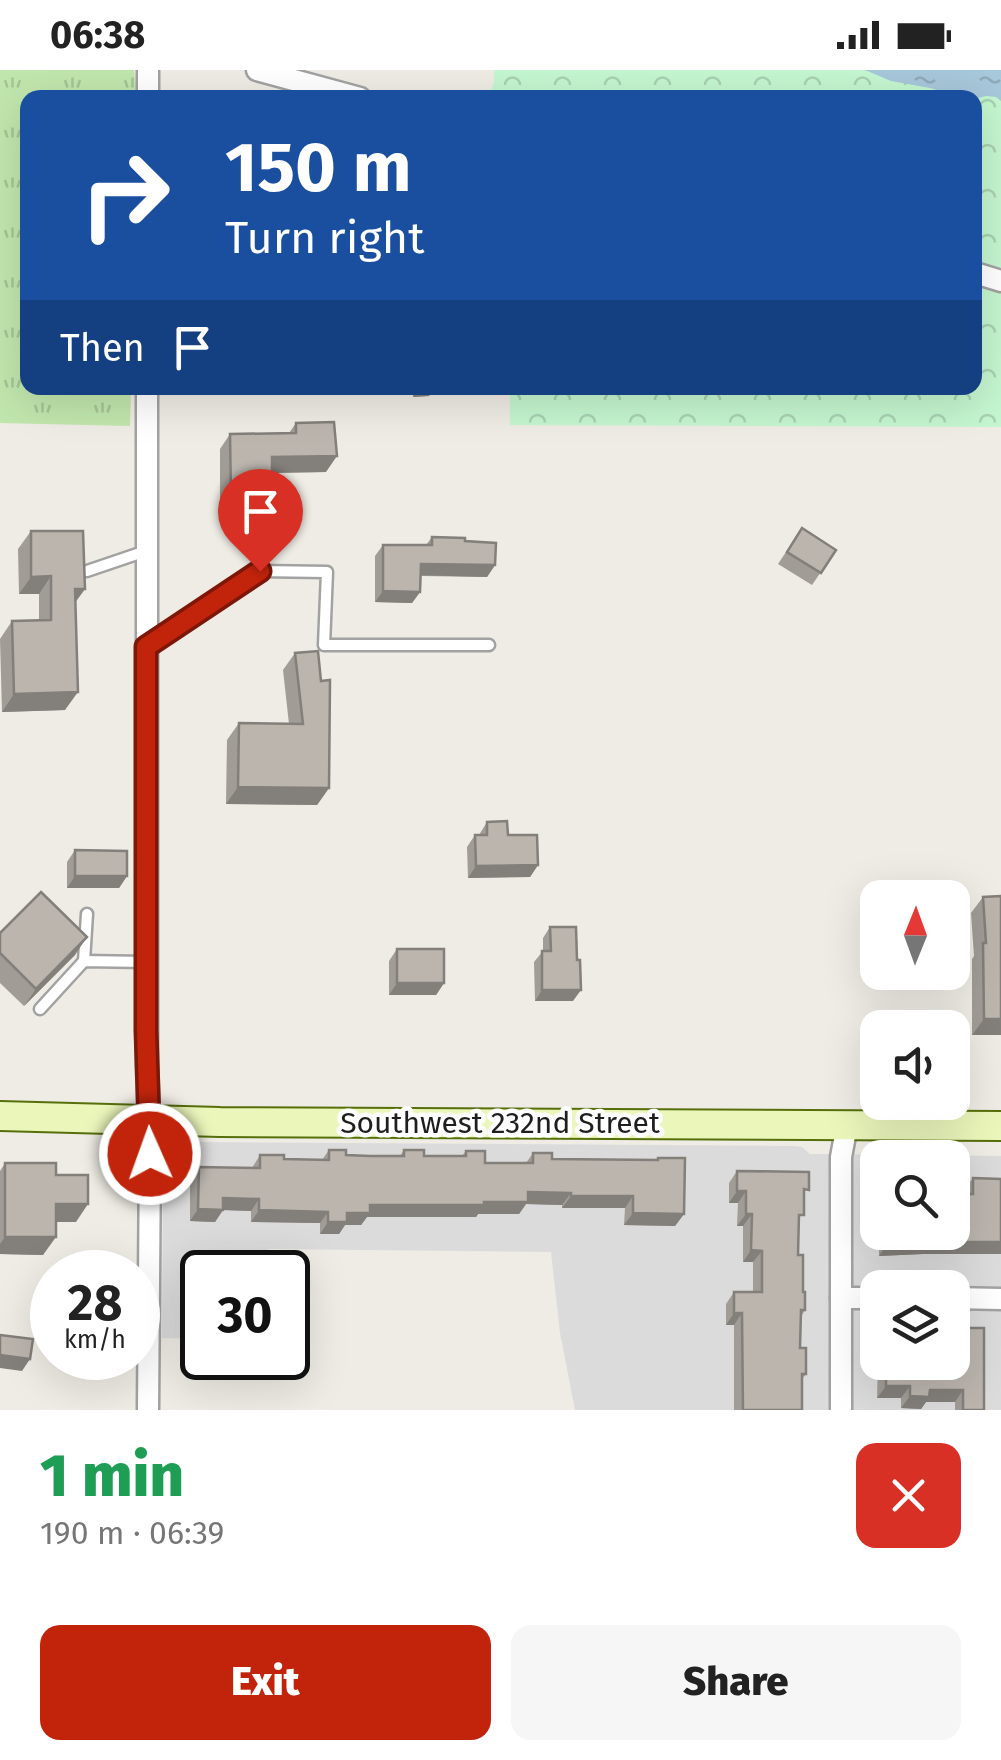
<!DOCTYPE html>
<html lang="en">
<head>
<meta charset="utf-8">
<style>
	:root { --surface:#fff; --page:#f6f6f6; --text:#222; --muted:#767676; --accent:#c1240b }
	body { margin:0; font-family:"Fira Sans",sans-serif; background:var(--page); color:var(--text); height:100vh; display:flex; flex-direction:column; font-size:38px; white-space:nowrap }
	* { box-sizing:border-box; margin:0 }
	p { font-size:32px; color:var(--muted) }
	.icon { flex:none; width:55px; height:55px; fill:none; stroke:currentColor; stroke-width:2; stroke-linecap:round; stroke-linejoin:round }
	.map { position:relative; height:1340px; overflow:hidden }
	.panel { display:flex; flex-direction:column; background:var(--surface); flex:1 }
	.panel>* { flex:none }
	.guide { position:absolute; left:20px; top:20px; width:962px; height:305px; border-radius:20px; box-shadow:0 10px 40px #0002; background:#1a4fa0; color:#fff; overflow:hidden }
	.needle { width:65px; rotate:1deg }
	.fabs { position:absolute; left:860px; top:810px; display:grid; gap:20px }
	.fabs a { display:grid; place-items:center; width:110px; height:110px; border-radius:20px; background:var(--surface); box-shadow:0 10px 40px #0002; font-size:50px }
	.speed { position:absolute; left:30px; top:1180px; display:flex; gap:20px; font-size:50px; font-weight:700; text-align:center }
	.speed>* { display:grid; place-content:center; width:130px; height:130px; border-radius:50%; background:var(--surface); box-shadow:0 10px 40px #0002; line-height:1 }
	.speed small { font-size:25px; font-weight:400 }
	.speed .limit { border:5px solid #111; border-radius:15px; background:#fff; color:#111 }
	.pin { position:absolute; display:grid; place-items:center; width:85px; height:85px; color:#fff; margin:-102px -42px; border-radius:50% 50% 50% 0; rotate:-45deg; box-shadow:0 0 10px #0007 }
	.pin .icon { rotate:45deg }
	.me { position:absolute; width:110px; margin:-55px; rotate:358deg; stroke-linejoin:round; filter:drop-shadow(0 0 8px #0008) }
	.turn { display:flex; align-items:center; gap:35px; height:210px; padding:0 40px; font-size:45px }
	.turn .icon { width:130px; height:130px; stroke-width:2.5 }
	.turn b { display:block; font-size:70px; line-height:85px }
	.then { display:flex; align-items:center; height:95px; padding:0 40px; background:#0003; gap:20px; font-size:38px }
	.round { display:grid; place-items:center; flex:none; width:105px; height:105px; border-radius:20px; background:var(--page) }
	.headline { display:flex; align-items:center; justify-content:space-between; height:170px; padding:0 40px }
	h1 { font-size:60px; font-weight:800; line-height:75px; color:#1e9e55 }
	.cta { display:flex; gap:20px; margin-top:auto; padding:20px 40px }
	.cta a { flex:1; height:115px; border-radius:20px; background:var(--accent); color:#fff; font-size:40px; font-weight:800; line-height:115px; text-align:center }
	.cta a+a { background:var(--page); color:var(--text) }
	.status { display:flex; justify-content:space-between; align-items:center; height:70px; padding:0 50px; background:var(--surface); direction:ltr }
	.status svg { height:28px; fill:currentColor }
	.map>svg:first-child { display:block }
	.residential { fill:#dcdbdb; fill-rule:evenodd }
	.grass { fill:url(#grass-tufts) }
	.park { fill:url(#park-crowns) }
	.water { fill:url(#water-ripples) }
	.lines { fill:none; stroke-linecap:round; stroke-linejoin:round }
	.lane-casing { stroke:#a2a2a2; stroke-width:15 }
	.street-casing { stroke:#a2a2a2; stroke-width:25 }
	.secondary-casing { stroke:#576f0b; stroke-width:32 }
	.lane { stroke:#fff; stroke-width:10 }
	.street { stroke:#fff; stroke-width:20 }
	.secondary { stroke:#ebf6bb; stroke-width:28 }
	.wall { fill:#a19c96 }
	.shaded-wall { fill:#837f7a }
	.building { fill:#bbb5ae; stroke:#837f7a; stroke-width:2.5 }
	.route-casing { stroke:#7d1707; stroke-width:25 }
	.route { stroke:#c1240b; stroke-width:18 }
	.labels { text-anchor:middle; stroke-width:9; stroke-linejoin:round; paint-order:stroke }
	.street-label { font-size:30px; fill:#1e1e1e; stroke:#fff }
</style>
</head>
<body>
<div class="status"><b>06:38</b><svg viewBox="0 0 49 12"><path d="M0 12V9h3v3zM5 12V6h3v6zM10 12V3h3v9zM15 12V0h3v12zM26 1h20v11H26zM47 4h2v5h-2z"/></svg></div>
<div class="map">
<svg width="1001" height="1340" viewBox="0 0 1001 1340">
	<defs>
		<pattern id="grass-tufts" width="24" height="20" patternUnits="userSpaceOnUse" patternTransform="scale(2.5)"><rect width="24" height="20" fill="#c1e6ad"/><path d="M3 7l-1-3M5 7V3M7 7l1-3M15 17l-1-3M17 17v-4M19 17l1-3" fill="none" stroke="#a5c594"/></pattern>
		<pattern id="park-crowns" width="20" height="18" patternUnits="userSpaceOnUse" patternTransform="scale(2.5)"><rect width="20" height="18" fill="#c4f6cf"/><path d="M2 6a3 3 0 1 1 6 0M12 15a3 3 0 1 1 6 0" fill="none" stroke="#a8d2b1"/></pattern>
		<pattern id="water-ripples" width="26" height="14" patternUnits="userSpaceOnUse" patternTransform="scale(2.5)"><rect width="26" height="14" fill="#a7c7da"/><path d="M2 4q2-2 4 0t4 0M15 11q2-2 4 0t4 0" fill="none" stroke="#8faabb"/></pattern>
	</defs>
	<rect width="100%" height="100%" fill="#eeece4"/>
	<path class="residential" d="M198,1072L795,1076L802,1077L810,1084L1001,1086V1340H575L560,1263L551,1182L268,1179L269,1202H202V1269L162,1268L163,1105ZM878,1088H952V1162H878ZM878,1218H952V1292H878Z"/>
	<polygon class="grass" points="0,0 134,0 137,27 28,28 28,318 131,318 130,356 0,353"/>
	<polygon class="park" points="494,0 1001,0 1001,357 510,355 510,318 975,318 975,28 488,28 494,12"/>
	<polygon class="water" points="865,0 1001,0 1001,31 996,27 986,26 978,28 944,22 930,18 891,11"/>
	<g class="lines">
		<g class="lane-casing">
			<g id="lane">
				<polyline points="87,501 146,481"/>
				<polyline points="147,577 259,501 327,502 324,575 489,575"/>
				<polyline points="84,891 87,844"/>
				<polyline points="40,939 84,891 146,892"/>
			</g>
		</g>
		<g class="street-casing">
			<g id="street">
				<polyline points="257,0 360,28"/>
				<polyline points="148,28 148,0"/>
				<polyline points="975,203 1001,211"/>
				<polyline points="147,318 147,994 150,1083 148,1340"/>
				<polyline points="841,1228 878,1228"/>
				<polyline points="952,1228 1001,1229"/>
				<polyline points="841,1340 841,1087 847,1055"/>
			</g>
		</g>
		<g class="secondary-casing">
			<polyline id="secondary" points="0,1046 220,1052 1001,1056"/>
		</g>
		<use href="#lane" class="lane"/>
		<use href="#street" class="street"/>
		<use href="#secondary" class="secondary"/>
	</g>
	<g class="wall">
		<polygon points="412,318 435,318 429,326 413,327"/>
		<polygon points="296,353 326,402 272,403 272,424 261,440 220,440 220,379 230,364 289,363"/>
		<polygon points="802,458 836,480 812,515 778,494"/>
		<polygon points="31,461 85,519 75,533 65,640 2,642 0,569 12,551 39,551 39,524 19,524 18,479"/>
		<polygon points="432,467 465,471 495,495 487,507 421,506 420,522 412,533 375,532 375,486 383,475 426,475"/>
		<polygon points="295,583 329,718 317,735 226,734 227,670 239,653 289,654 283,600"/>
		<polygon points="487,752 508,765 538,795 530,807 468,808 467,777 475,765 479,765"/>
		<polygon points="75,780 127,806 119,818 67,818 67,792"/>
		<polygon points="1001,826 1001,965 972,965 972,889 974,886 971,843 983,827"/>
		<polygon points="550,857 577,890 573,931 535,931 534,892 543,881 543,868"/>
		<polygon points="0,863 75,885 24,936 0,913"/>
		<polygon points="397,879 444,913 436,925 389,925 389,891"/>
		<polygon points="329,1080 346,1085 400,1086 404,1080 424,1086 462,1086 466,1081 485,1093 526,1093 533,1083 552,1089 656,1090 658,1088 684,1144 675,1156 624,1155 625,1138 562,1138 562,1135 526,1134 519,1144 478,1144 476,1147 367,1147 361,1155 345,1155 339,1164 320,1164 320,1153 251,1152 251,1141 223,1140 215,1152 190,1151 190,1109 199,1097 252,1098 260,1085 284,1089 322,1090"/>
		<polygon points="5,1093 76,1152 56,1152 43,1185 0,1184 0,1101"/>
		<polygon points="737,1101 804,1126 798,1153 798,1185 805,1240 801,1247 800,1278 806,1304 802,1309 802,1340 734,1340 734,1255 726,1255 726,1234 734,1222 753,1222 753,1192 743,1192 743,1156 737,1156 738,1133 729,1133 729,1113"/>
		<polygon points="973,1108 1001,1184 923,1184 879,1186 879,1162 952,1162 964,1120"/>
		<polygon points="967,1258 984,1340 955,1340 955,1332 926,1332 921,1339 901,1338 901,1328 877,1328 878,1292 952,1292 963,1263"/>
		<polygon points="66,1288 99,1288 91,1300 67,1302"/>
	</g>
	<g class="shaded-wall">
		<polygon points="419,318 435,318 429,326 413,327"/>
		<polygon points="337,386 326,402 261,403 272,387"/>
		<polygon points="272,424 261,440 220,440 231,425"/>
		<polygon points="421,494 495,495 487,507 413,505"/>
		<polygon points="51,506 39,524 19,524 31,507"/>
		<polygon points="75,519 85,519 72,536"/>
		<polygon points="383,521 420,522 412,533 375,532"/>
		<polygon points="78,622 65,640 2,642 14,624"/>
		<polygon points="238,717 329,718 317,735 226,734"/>
		<polygon points="538,795 530,807 468,808 476,796"/>
		<polygon points="75,806 127,806 119,818 67,818"/>
		<polygon points="87,867 75,885 24,936 36,919"/>
		<polygon points="397,913 444,913 436,925 389,925"/>
		<polygon points="542,920 581,920 573,931 535,931"/>
		<polygon points="984,949 1001,949 1001,965 972,965"/>
		<polygon points="737,1121 746,1121 738,1133 729,1133"/>
		<polygon points="528,1122 571,1123 562,1135 526,1134 519,1144 478,1144 476,1147 367,1147 361,1155 345,1155 339,1164 320,1164 328,1152 370,1135 484,1132"/>
		<polygon points="571,1126 633,1126 625,1138 562,1138"/>
		<polygon points="223,1128 259,1129 251,1141 223,1140 215,1152 190,1151 198,1139"/>
		<polygon points="56,1134 88,1134 76,1152 44,1152"/>
		<polygon points="259,1140 328,1142 320,1153 251,1152"/>
		<polygon points="633,1143 684,1144 675,1156 624,1155"/>
		<polygon points="746,1144 752,1144 743,1156 737,1156"/>
		<polygon points="5,1167 56,1167 43,1185 0,1184 0,1174"/>
		<polygon points="931,1172 1001,1172 1001,1184 923,1184 879,1186 887,1174"/>
		<polygon points="751,1180 762,1181 753,1192 743,1192"/>
		<polygon points="734,1243 742,1243 734,1255 726,1255"/>
		<polygon points="0,1285 30,1289 22,1301 0,1298"/>
		<polygon points="99,1288 91,1300 67,1302 75,1290"/>
		<polygon points="886,1316 910,1316 901,1328 877,1328"/>
		<polygon points="930,1320 963,1320 955,1332 926,1332 921,1339 901,1338 910,1326"/>
	</g>
	<g class="building">
		<polygon points="334,352 337,386 272,387 272,424 231,425 230,364 296,363 296,353"/>
		<polygon points="802,458 836,480 821,503 787,482"/>
		<polygon points="31,461 83,461 85,519 75,519 78,622 14,624 12,551 51,550 51,506 31,507"/>
		<polygon points="432,467 465,468 465,471 496,473 495,495 421,494 420,522 383,521 383,475 432,475"/>
		<polygon points="318,581 321,611 330,610 329,718 238,717 239,653 303,654 295,583"/>
		<polygon points="507,751 508,765 537,765 538,795 476,796 475,765 487,765 487,752"/>
		<polygon points="75,780 127,781 127,806 75,806"/>
		<polygon points="41,822 87,867 36,919 0,883 0,863"/>
		<polygon points="1001,826 1001,949 984,949 983,873 986,873 983,827"/>
		<polygon points="550,857 576,857 577,890 580,890 581,920 542,920 542,881 551,881"/>
		<rect x="397" y="879" width="47" height="34"/>
		<polygon points="329,1080 346,1080 346,1085 370,1086 404,1086 404,1080 424,1080 424,1086 466,1086 466,1081 485,1081 485,1093 533,1093 533,1083 552,1083 552,1089 658,1090 658,1088 685,1088 684,1144 633,1143 633,1126 571,1126 571,1123 528,1122 528,1132 484,1132 484,1135 370,1135 370,1143 347,1143 347,1152 328,1152 328,1142 259,1140 259,1129 223,1128 223,1140 198,1139 199,1097 260,1098 260,1085 284,1085 284,1089 329,1090"/>
		<polygon points="5,1093 56,1093 56,1105 88,1105 88,1134 56,1134 56,1167 5,1167"/>
		<polygon points="737,1101 809,1102 809,1120 804,1119 804,1145 799,1145 798,1185 803,1185 803,1222 805,1222 805,1240 801,1240 800,1278 806,1278 806,1304 802,1304 802,1340 743,1340 742,1243 734,1243 734,1222 762,1222 762,1181 751,1180 752,1144 746,1144 746,1121 737,1121"/>
		<polygon points="973,1108 1001,1109 1001,1172 931,1172 887,1174 887,1162 952,1162 952,1124 973,1124"/>
		<polygon points="967,1258 984,1258 984,1340 963,1340 963,1320 930,1320 929,1327 910,1326 910,1316 886,1316 886,1292 952,1292 952,1263 966,1263"/>
		<polygon points="0,1265 33,1269 30,1289 0,1285"/>
		<polygon points="75,1288 99,1288 75,1290"/>
	</g>
	<g class="lines">
		<g class="route-casing">
			<polyline id="route" points="150,1084 146,960 146,577 260,501"/>
		</g>
		<use href="#route" class="route"/>
	</g>
	<g class="labels">
		<g class="street-label">
			<text x="500" y="1063">Southwest 232nd Street</text>
		</g>
	</g>
</svg>
<div class="fabs">
<a><svg class="needle" viewBox="-14 -14 28 28"><path d="M0-13l5 13h-10z" fill="#e53935"/><path d="M0 13l5-13h-10z" fill="#767676"/></svg></a>
<a><svg class="icon" aria-label="sound" viewBox="0 0 24 24"><path d="M4 9h4l5-4v14l-5-4H4zM17 9q2 3 0 6"/></svg></a>
<a><svg class="icon" aria-label="search" viewBox="0 0 24 24"><circle cx="10" cy="10" r="6"/><path d="M15 15l6 6"/></svg></a>
<a><svg class="icon" aria-label="layers" viewBox="0 0 24 24"><path d="M12 4l9 5-9 5-9-5zM3 14l9 5 9-5"/></svg></a>
</div>
<div class="speed"><div>28<small>km/h</small></div><div class="limit">30</div></div>
<div class="pin" style="left:260px;top:501px;background:#d93025"><svg class="icon" aria-label="arrive" viewBox="0 0 24 24"><path d="M6 21V4h12l-3 4 3 4H6"/></svg></div>
<svg class="me" style="left:150px;top:1084px" viewBox="-20 -20 40 40"><circle r="17" fill="#c1240b" stroke="#fff" stroke-width="3"/><path d="M0-11L8 9 0 5-8 9z" fill="#fff"/></svg>
<div class="guide">
<div class="turn"><svg class="icon" aria-label="right" viewBox="0 0 24 24"><path d="M7 20v-9h11M14 6l5 5-5 5"/></svg><div><b>150 m</b>Turn right</div></div>
<div class="then">Then<svg class="icon" aria-label="arrive" viewBox="0 0 24 24"><path d="M6 21V4h12l-3 4 3 4H6"/></svg></div>
</div>
</div>
<section class="panel">
<div class="headline"><div><h1>1 min</h1><p>190 m · 06:39</p></div><a class="round" style="background:#d93025;color:#fff"><svg class="icon" aria-label="close" viewBox="0 0 24 24"><path d="M6 6l12 12M18 6L6 18"/></svg></a></div>
<div class="cta"><a>Exit</a><a>Share</a></div>
</section>
</body>
</html>
